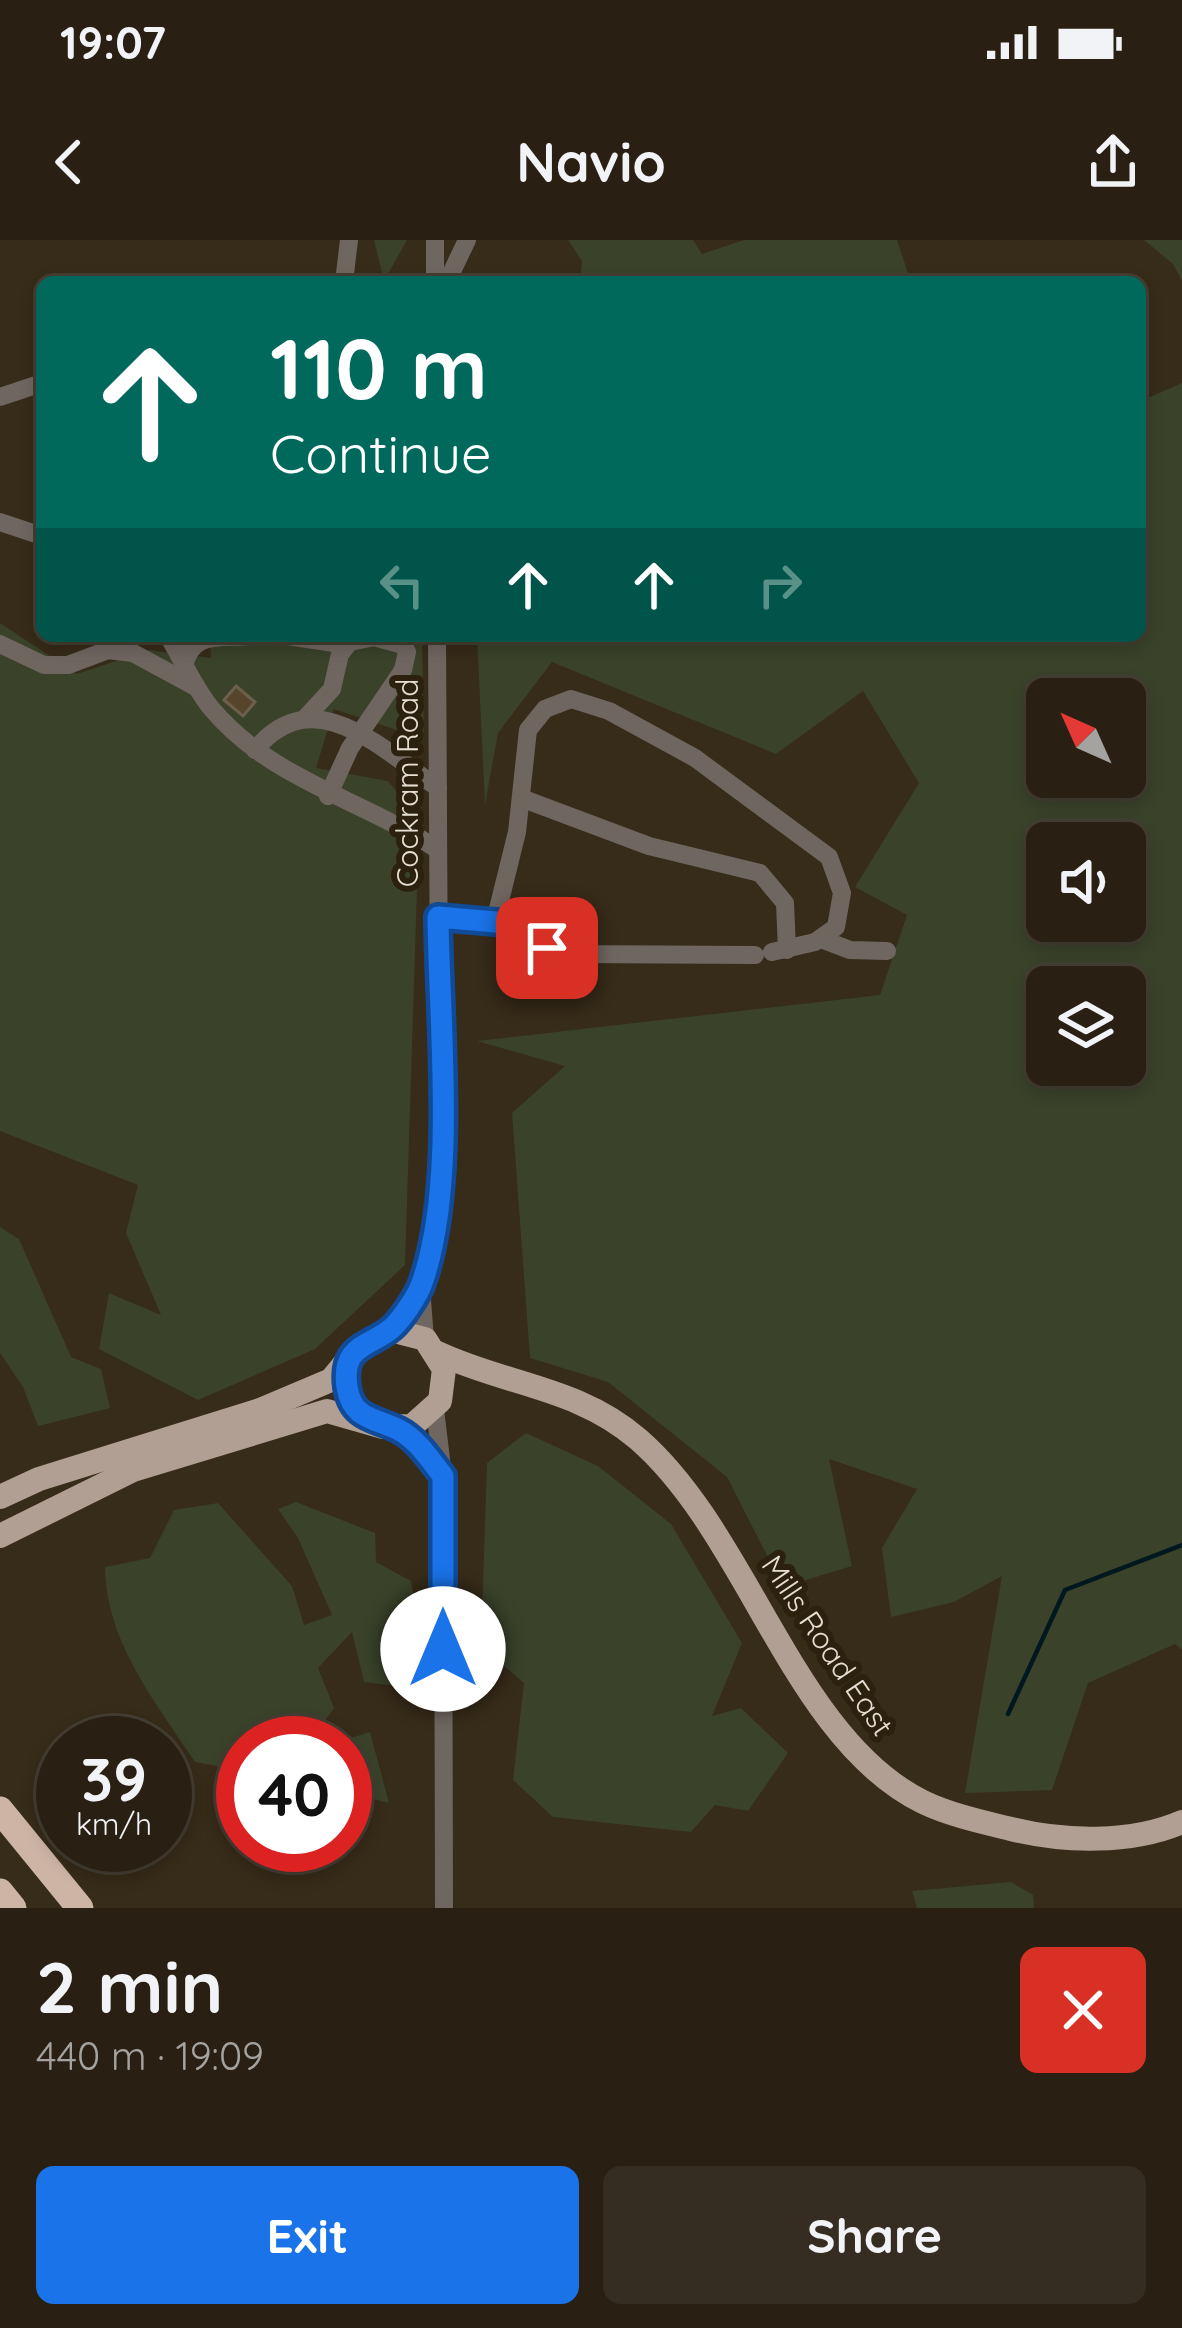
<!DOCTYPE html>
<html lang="en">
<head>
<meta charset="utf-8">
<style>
	:root { --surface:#292013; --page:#352d21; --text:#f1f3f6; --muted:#a5a3a0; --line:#453e33; --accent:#1a73e8 }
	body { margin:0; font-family:Quicksand,sans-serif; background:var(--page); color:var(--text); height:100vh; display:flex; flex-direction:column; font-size:45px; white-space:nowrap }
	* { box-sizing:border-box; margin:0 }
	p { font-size:39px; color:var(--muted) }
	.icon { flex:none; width:66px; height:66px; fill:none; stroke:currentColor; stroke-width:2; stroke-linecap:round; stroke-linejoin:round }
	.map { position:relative; height:1668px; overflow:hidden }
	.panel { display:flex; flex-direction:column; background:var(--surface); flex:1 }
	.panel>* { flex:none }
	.top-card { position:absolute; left:36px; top:36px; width:1110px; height:366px; border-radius:18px; box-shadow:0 6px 18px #0003,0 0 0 3px var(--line); background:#00695c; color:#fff; overflow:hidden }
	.needle { width:78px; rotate:315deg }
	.buttons { position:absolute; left:1026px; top:438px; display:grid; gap:24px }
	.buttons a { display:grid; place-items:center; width:120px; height:120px; border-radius:18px; background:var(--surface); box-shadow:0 6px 18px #0003,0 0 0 3px var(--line); font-size:60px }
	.speed { position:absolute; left:36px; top:1476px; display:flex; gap:24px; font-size:60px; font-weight:700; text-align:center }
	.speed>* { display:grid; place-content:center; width:156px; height:156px; border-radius:50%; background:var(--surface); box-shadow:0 6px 18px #0003,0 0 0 3px var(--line); line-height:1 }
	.speed small { font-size:30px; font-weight:400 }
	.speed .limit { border:18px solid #d22; background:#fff; color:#111 }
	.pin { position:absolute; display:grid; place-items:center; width:102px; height:102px; color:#fff; margin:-51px; border-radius:24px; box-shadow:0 6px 18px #0006 }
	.me { position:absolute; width:132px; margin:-66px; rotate:0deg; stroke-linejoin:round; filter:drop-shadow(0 0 9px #0008) }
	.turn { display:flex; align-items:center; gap:42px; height:252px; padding:0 36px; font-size:54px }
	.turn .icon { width:156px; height:156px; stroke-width:2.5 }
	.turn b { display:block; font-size:84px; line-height:102px }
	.lanes { display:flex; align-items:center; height:114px; padding:0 36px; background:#0003; justify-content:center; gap:60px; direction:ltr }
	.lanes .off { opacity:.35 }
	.round { display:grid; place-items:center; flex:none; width:126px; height:126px; border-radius:18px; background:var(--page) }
	.summary { display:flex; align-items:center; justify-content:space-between; height:204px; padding:0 36px }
	h1 { font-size:72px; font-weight:800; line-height:90px }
	.button { display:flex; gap:24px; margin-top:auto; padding:24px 36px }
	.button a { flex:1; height:138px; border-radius:18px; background:var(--accent); color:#fff; font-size:48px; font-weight:800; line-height:138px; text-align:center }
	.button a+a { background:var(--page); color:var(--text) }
	.status { display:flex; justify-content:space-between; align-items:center; height:84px; padding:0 60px; background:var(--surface); direction:ltr }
	.status svg { height:33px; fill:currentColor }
	header { display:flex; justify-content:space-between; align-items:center; height:156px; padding:0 36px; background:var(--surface); font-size:54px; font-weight:800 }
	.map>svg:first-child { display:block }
	.green { fill:#3a422a; fill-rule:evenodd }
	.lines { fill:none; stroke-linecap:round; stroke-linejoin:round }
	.stream { stroke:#00181f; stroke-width:4.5 }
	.building { fill:#57452b; stroke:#6c5f4c; stroke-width:3 }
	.minor { stroke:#706660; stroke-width:18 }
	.major { stroke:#b29f93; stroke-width:24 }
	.highway { stroke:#cdb5a6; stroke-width:27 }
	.route-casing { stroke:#114b97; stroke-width:30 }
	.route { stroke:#1a73e8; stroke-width:21 }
	.labels { text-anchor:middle; stroke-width:12; stroke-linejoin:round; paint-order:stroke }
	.street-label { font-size:30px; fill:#e6ded3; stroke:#2c210f }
</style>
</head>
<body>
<div class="status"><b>19:07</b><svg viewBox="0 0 49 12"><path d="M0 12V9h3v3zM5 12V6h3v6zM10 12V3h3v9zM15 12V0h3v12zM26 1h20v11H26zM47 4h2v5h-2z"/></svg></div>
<header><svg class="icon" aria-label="back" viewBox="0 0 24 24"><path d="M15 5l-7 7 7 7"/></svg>Navio<svg class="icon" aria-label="share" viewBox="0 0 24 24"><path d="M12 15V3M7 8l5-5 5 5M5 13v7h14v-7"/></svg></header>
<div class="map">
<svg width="1182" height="1668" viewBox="0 0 1182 1668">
	<rect width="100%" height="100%" fill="#372b19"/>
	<g class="green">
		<polygon points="374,0 407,0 384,41"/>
		<polygon points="568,0 693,0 702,14 744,0 897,0 911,42 580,42 582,21"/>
		<polygon points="1144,0 1182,0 1182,41 1173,24"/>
		<path d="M1182,143V1410L1175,1404L1088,1443L1052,1550L965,1553L1002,1336L954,1362L891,1377L882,1308L917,1249L829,1219L852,1326L783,1347L727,1237L608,1142L530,1118L512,873L565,826L477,801L880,755L907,675L855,647L919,543L863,451L776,514L552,422L498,493L485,565L477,396H1140V154L1150,157ZM1047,459H1125V537H1047ZM1047,603H1125V681H1047ZM1047,747H1125V825H1047Z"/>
		<polygon points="0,383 77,434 149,410 211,418 210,396 422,396 424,499 334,469 316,528 388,541 412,571 405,618 417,649 405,1025 315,1109 198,1160 99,1109 109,1053 161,1075 126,993 138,945 0,891"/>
		<polygon points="0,987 19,999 71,1117 101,1129 110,1168 38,1186 23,1147 0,1113"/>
		<polygon points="526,1193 598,1226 671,1284 742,1403 712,1476 741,1468 788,1513 748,1571 715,1565 691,1592 553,1577 513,1540 524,1443 481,1406 487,1223"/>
		<path d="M296,1262L375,1293L376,1322L411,1341L420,1389L403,1447L364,1442L352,1392L318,1428L334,1468L314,1495L344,1500L370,1492L389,1563L345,1552V1503H243V1531L195,1522C155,1461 106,1402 105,1327L150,1318L174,1270L218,1263L292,1346L304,1385L332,1375L298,1298L278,1269Z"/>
		<polygon points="1011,1642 1033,1655 1034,1668 917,1668 912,1651"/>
	</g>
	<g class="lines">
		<polyline class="stream" points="1008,1474 1065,1350 1182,1305"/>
	</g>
	<polygon class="building" points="236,446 255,462 243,476 224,460"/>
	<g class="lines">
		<g class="minor">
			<polyline points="344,42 349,0"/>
			<polyline points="435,42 435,0"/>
			<polyline points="447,42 467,0"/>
			<polyline points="0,157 42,143"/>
			<polyline points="0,282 42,296"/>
			<path d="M168,396C183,420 193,446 211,468C272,541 363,559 438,610"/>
			<polyline points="288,396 347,405"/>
			<polyline points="0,404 44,425 68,425 108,410 133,413 194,446"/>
			<path d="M184,426C192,390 221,399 250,396"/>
			<polyline points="307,476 332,449 340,414 350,402 374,397 403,405 407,412 403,430 350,508 328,556"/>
			<path d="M255,510C313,439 381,508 438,548"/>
			<polyline points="521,558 649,606 760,633 785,663 787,710"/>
			<polyline points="438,677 507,684 547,708 570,714 755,715"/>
			<polyline points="495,681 517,592 528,490 545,469 571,459 609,471 695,518 829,617 842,653 836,687 815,702 772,712"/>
			<polyline points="821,699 850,710 887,711"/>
			<polyline points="390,1090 421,1047"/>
			<polyline points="425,1099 421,1047 440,933 437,396"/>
			<polyline points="435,1169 443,1236 444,1668"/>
			<polyline points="397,1189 443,1236"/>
		</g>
		<g class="major">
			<path d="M438,1113C506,1145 578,1147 638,1199C749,1295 793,1498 923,1562C950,1575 982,1582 1011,1589C1063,1602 1132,1604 1182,1582"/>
			<polyline points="0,1257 39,1239 260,1170 331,1140 349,1118"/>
			<path d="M0,1296L133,1230L327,1171L383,1187L412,1186L440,1161L444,1129L425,1099L390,1090L355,1111C342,1139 346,1161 369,1181"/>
		</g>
		<g class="highway">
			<polyline points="0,1570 80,1668"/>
			<polyline points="0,1652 13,1668"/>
		</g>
	</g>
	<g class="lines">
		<g class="route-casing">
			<path id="route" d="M443,1409V1236C431,1221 417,1199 399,1190C376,1178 352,1180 347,1147C341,1104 370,1107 392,1088C402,1079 418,1055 422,1043C457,944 439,784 438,677L507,683L547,708"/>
		</g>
		<use href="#route" class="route"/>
	</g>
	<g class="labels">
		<g class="street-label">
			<text transform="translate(408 543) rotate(-90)" y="10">Cockram Road</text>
			<text transform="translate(827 1406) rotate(56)" y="10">Mills Road East</text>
		</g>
	</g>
</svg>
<div class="buttons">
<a><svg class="needle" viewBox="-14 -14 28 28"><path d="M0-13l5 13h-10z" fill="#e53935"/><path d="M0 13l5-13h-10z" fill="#a5a3a0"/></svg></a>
<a><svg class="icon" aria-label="sound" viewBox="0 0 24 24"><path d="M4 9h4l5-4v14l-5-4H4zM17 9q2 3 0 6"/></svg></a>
<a><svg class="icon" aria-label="layers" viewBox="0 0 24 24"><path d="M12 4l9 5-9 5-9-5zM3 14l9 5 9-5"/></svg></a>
</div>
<div class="speed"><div>39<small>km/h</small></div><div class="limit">40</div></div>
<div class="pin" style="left:547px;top:708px;background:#d93025"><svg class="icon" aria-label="arrive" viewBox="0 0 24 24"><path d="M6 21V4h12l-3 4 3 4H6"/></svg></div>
<svg class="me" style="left:443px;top:1409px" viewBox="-20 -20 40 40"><circle r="19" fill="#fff"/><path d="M0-13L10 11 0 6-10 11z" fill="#1a73e8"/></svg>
<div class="top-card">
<div class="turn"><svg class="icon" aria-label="ahead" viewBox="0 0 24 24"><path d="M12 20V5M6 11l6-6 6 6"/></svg><div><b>110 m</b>Continue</div></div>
<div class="lanes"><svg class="icon off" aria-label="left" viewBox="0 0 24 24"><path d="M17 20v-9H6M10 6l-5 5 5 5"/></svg><svg class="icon" aria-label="ahead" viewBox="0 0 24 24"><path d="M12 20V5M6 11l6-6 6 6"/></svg><svg class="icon" aria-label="ahead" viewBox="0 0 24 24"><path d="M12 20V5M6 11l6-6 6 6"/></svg><svg class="icon off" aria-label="right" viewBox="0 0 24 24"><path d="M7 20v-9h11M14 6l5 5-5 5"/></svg></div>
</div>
</div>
<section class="panel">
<div class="summary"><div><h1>2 min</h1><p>440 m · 19:09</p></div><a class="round" style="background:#d93025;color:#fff"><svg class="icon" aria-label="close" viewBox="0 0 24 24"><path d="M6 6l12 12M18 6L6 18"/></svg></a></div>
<div class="button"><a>Exit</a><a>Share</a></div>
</section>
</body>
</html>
